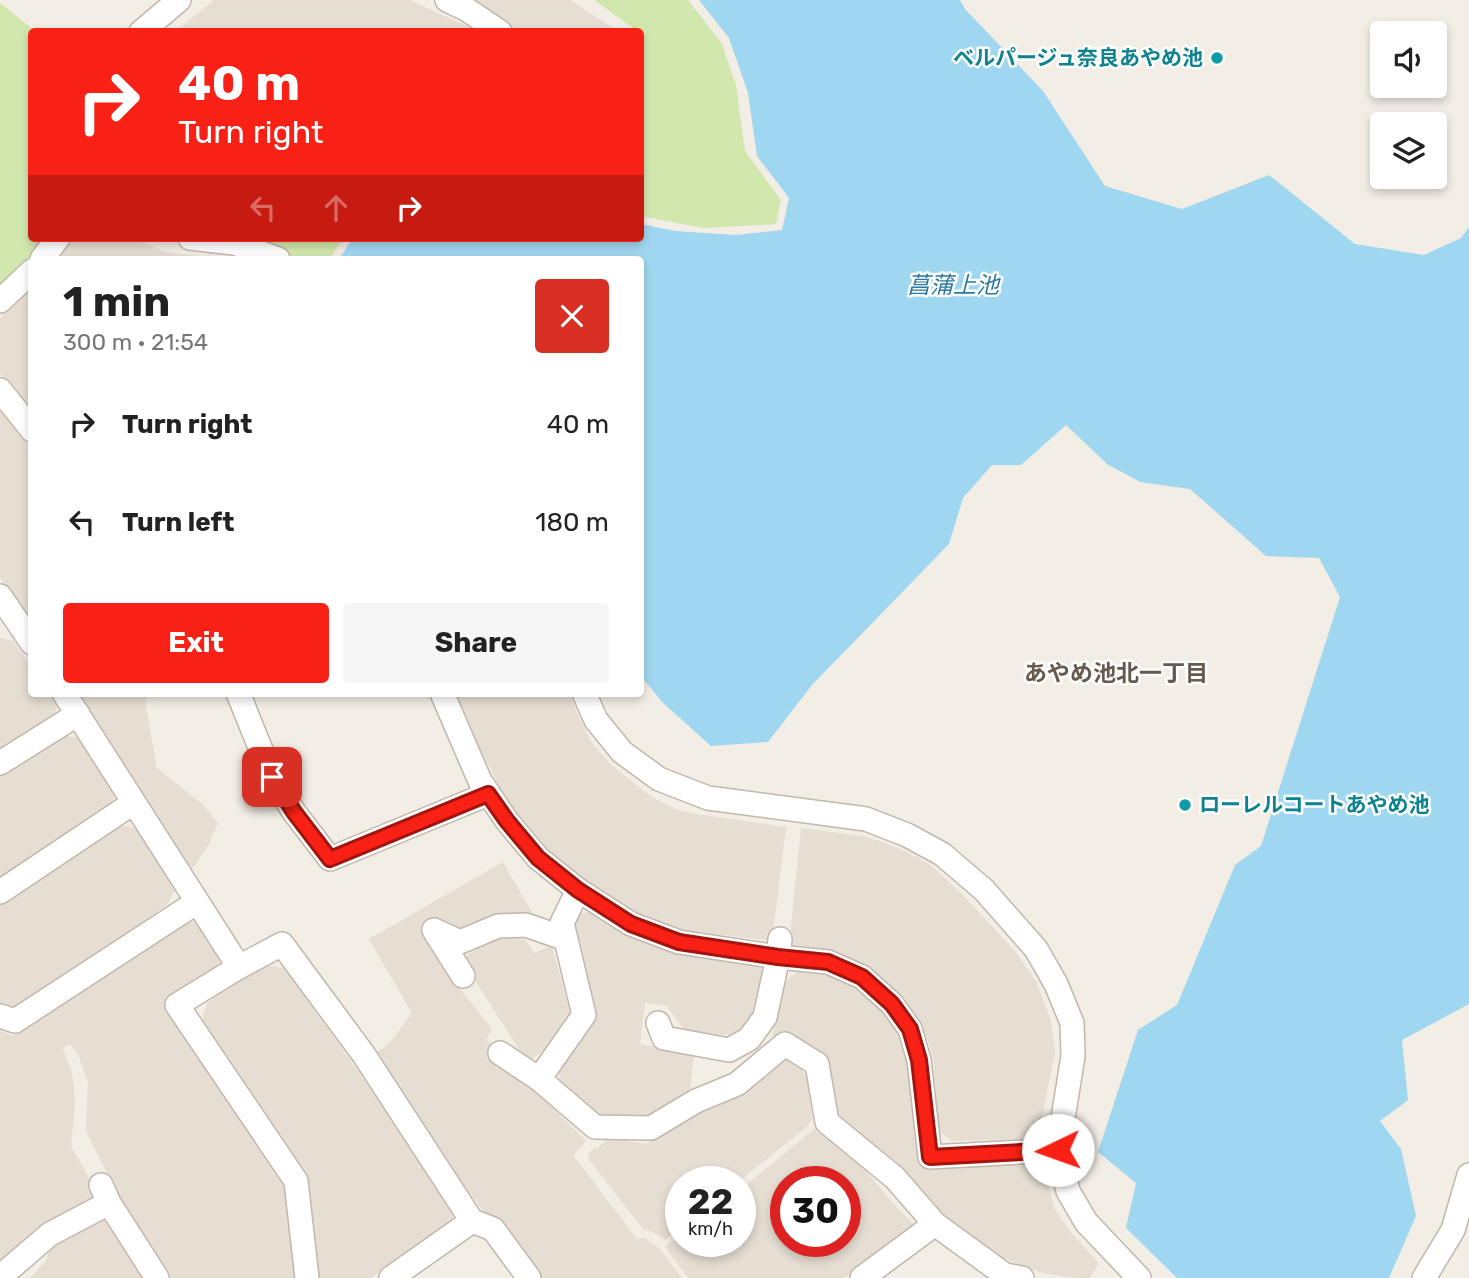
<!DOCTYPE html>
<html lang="en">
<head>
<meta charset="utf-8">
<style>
	:root { --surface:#fff; --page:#f6f6f6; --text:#222; --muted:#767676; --accent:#f92115 }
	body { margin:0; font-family:Rubik,"Noto Sans JP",sans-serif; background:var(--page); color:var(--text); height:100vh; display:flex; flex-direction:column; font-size:26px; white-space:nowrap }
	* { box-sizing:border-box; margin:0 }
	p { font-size:23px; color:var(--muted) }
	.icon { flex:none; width:38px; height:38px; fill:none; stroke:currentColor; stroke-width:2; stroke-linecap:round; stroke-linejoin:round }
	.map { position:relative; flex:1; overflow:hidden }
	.side { position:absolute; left:28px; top:256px; width:616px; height:441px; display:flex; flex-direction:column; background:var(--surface); border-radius:7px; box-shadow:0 4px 10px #0003 }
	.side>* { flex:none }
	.guide { position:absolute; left:28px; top:28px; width:616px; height:214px; border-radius:7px; box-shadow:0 4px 10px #0003; background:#f92115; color:#fff; overflow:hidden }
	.buttons { position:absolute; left:1370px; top:21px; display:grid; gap:14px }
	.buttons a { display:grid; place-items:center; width:77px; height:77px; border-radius:7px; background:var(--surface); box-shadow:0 4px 10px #0003; font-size:35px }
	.speed { position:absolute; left:665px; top:1166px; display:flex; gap:14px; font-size:35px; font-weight:700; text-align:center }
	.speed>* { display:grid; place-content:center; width:91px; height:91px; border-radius:50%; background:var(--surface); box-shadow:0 4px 10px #0003; line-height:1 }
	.speed small { font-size:18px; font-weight:400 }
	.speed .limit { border:10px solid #d22; background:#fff; color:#111 }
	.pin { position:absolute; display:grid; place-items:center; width:60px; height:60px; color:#fff; margin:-30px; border-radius:14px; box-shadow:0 4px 10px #0006 }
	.me { position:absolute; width:77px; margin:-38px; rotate:267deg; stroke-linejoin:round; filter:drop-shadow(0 0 5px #0008) }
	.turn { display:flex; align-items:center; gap:24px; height:147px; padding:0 35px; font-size:32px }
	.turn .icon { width:91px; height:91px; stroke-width:2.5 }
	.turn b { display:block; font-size:49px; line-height:60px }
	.lanes { display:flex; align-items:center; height:66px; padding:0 35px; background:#0003; justify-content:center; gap:35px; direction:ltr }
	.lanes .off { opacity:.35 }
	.round { display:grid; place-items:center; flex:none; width:74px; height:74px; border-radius:7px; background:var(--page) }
	.headline { display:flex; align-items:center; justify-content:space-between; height:119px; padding:0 35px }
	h1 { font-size:42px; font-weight:700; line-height:52px }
	.primary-button { display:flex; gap:14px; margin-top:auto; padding:14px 35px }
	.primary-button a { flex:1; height:80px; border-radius:7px; background:var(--accent); color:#fff; font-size:28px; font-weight:700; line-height:80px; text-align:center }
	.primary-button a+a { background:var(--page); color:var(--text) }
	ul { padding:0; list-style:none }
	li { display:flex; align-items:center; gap:21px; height:98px; padding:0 35px }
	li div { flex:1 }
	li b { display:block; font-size:26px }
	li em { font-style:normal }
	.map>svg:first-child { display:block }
	.residential { fill:#e6ded3; fill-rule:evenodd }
	.green { fill:#d2e7ad }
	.water { fill:#a0d7f0 }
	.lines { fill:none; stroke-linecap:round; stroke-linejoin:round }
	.street-casing { stroke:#c1b7aa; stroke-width:26 }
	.street { stroke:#fff; stroke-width:23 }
	.route-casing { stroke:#a2150e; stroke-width:18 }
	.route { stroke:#f92115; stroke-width:12 }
	.culture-dot { fill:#0f9aa8; stroke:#fff; stroke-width:2.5 }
	.labels { text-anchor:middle; stroke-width:5; stroke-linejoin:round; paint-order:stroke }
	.culture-label { font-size:21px; font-weight:bold; fill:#0d838f; stroke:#fff; text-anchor:end }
	.water-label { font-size:23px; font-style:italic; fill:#2b7aa0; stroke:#fff }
	.neighbourhood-label { font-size:23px; font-weight:bold; fill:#67594c; stroke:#fff }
</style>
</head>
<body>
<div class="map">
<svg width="1469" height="1278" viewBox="0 0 1469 1278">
	<rect width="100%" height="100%" fill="#f2ede5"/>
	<g class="residential">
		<polygon points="214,0 409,0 478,31 197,32 177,30"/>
		<polygon points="458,0 570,0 618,31 517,31 499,19"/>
		<polygon points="67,238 132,238 166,252 218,259 50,259"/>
		<polygon points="31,283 31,409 0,373 0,319"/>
		<polygon points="0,405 31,441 31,627 0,578"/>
		<polygon points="0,638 14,641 31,667 32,693 49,693 58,705 52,722 0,755"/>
		<polygon points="76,693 146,693 146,707 157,768 201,803 218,823 209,844 191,871"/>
		<polygon points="452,693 568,693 591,742 612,766 655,799 676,809 696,814 786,827 772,941 680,930 644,918 601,891 558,860 531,836 508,804"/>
		<polygon points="58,735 77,737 114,794 111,810 0,880 0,773"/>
		<polygon points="117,825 137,828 174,890 168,904 20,1009 1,1008 0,1006 0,901"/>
		<polygon points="801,828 862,836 882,842 907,852 929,864 960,892 1015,951 1037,983 1051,1021 1055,1052 1040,1127 1030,1139 952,1141 939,1131 933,1058 929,1043 918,1021 862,965 835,951 789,945"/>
		<polygon points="503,862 535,918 459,936 448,932 441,920 425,929 456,984 492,1029 486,1040 493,1045 495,1060 502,1070 515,1070 586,1141 573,1155 637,1239 645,1238 660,1249 682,1278 532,1278 429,1137 369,1059 391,1041 412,1013 369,939"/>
		<polygon points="593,911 632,938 665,948 754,960 766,975 754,1015 739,1031 724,1035 684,1030 667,1006 645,1003 640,1044 694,1054 690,1090 670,1105 645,1116 632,1118 594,1113 559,1082 559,1066 591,1025 571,924 577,914"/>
		<polygon points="183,920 202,924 221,955 216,972 168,1010 277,1171 285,1188 295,1278 166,1278 132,1223 86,1131 88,1082 79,1057 70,1044 63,1048 72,1073 74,1088 75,1104 71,1146 100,1198 0,1263 0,1031 13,1036"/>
		<polygon points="502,936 525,939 534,953 552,946 570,1013 568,1022 546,1049 530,1060 519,1049 471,974 463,964 467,955"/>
		<polygon points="264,965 284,968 455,1206 451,1226 371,1278 318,1278 306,1176 201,1024 207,1003"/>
		<polygon points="801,969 825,972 847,981 865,994 895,1027 906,1044 922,1162 1030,1159 1044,1170 1055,1210 1072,1234 1099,1263 1090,1278 1076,1278 1042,1273 1001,1257 921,1203 834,1114 817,1053 805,1043 792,1037 772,1036 786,981"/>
		<polygon points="785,1059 802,1070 808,1080 812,1119 806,1128 739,1181 681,1181 681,1227 665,1240 651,1231 644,1230 589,1160 588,1154 594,1148 597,1149 609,1138 645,1144 683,1124 703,1107 739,1096 761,1078 777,1060"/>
		<path d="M814,1129L846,1153L866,1171L897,1208L914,1224L845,1278H688L665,1247L681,1235V1241H740V1190ZM786,1181H845V1241H786Z"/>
		<polygon points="110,1216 147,1278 30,1278 46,1261 49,1251 72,1229"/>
	</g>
	<g class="green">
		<polygon points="594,0 688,0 722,44 736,85 745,151 781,200 776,224 704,228 641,216 640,42 644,37 641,34 640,32 637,31"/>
		<polygon points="0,3 35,31 32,32 32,238 48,238 0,288"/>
		<polygon points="257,238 344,238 329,259 294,259"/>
	</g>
	<polygon class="water" points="699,0 960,0 965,9 1043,91 1105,186 1182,209 1269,175 1355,244 1424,255 1461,238 1469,227 1469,1004 1402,1040 1408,1100 1380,1121 1401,1149 1416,1216 1389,1278 1177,1278 1126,1228 1136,1183 1098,1152 1138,1030 1177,1005 1235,865 1261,846 1340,597 1319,558 1266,556 1190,489 1140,482 1107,464 1066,425 1021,465 992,465 963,498 949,544 812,685 768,742 711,746 662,702 641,676 640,259 339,259 353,238 640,238 641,224 675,231 735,235 782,230 789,198 757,156 748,93 729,38"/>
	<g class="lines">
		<g class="street-casing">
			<g id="street">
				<polyline points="447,0 466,9 500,32"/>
				<polyline points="141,32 179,0"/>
				<polyline points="190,238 234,243 278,259"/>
				<polyline points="42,259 58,238"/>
				<polyline points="0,301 32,271"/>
				<polyline points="0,390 32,430"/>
				<polyline points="0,596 32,643"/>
				<polyline points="64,693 239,967"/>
				<polyline points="238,693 272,777 294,812 330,859 488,794"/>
				<polyline points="442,693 480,781 507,821 538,858 578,890 631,924 679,942 778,957 828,962 862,977 892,1004 910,1029 919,1060 930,1157 1058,1150"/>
				<polyline points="584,693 596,720 622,752 659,779 708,798 866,819 907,835 942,854 984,890 1036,949 1056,984 1072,1023 1073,1056 1058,1150 1068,1191 1086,1222 1139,1278"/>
				<polyline points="0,763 78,714"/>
				<polyline points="578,890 562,923 584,1015 539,1079 595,1127 651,1128 696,1101 737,1084 785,1044 817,1064 827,1122 895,1178 935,1224 1005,1275 1022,1278"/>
				<polyline points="0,892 133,803"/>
				<polyline points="463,976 434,930 460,942 498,926 526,925 566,939"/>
				<polyline points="0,1016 15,1021 197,902"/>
				<polyline points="658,1023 664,1038 729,1050 749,1039 765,1017 778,957 780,939"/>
				<polyline points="500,1053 539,1079"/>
				<polyline points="101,1185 109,1203 157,1278"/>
				<polyline points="472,1221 493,1229 529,1278"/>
				<polyline points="0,1277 50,1234 109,1203"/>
				<polyline points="307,1278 296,1181 177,1005 239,967 282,944 364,1055 472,1221 391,1278"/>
				<polyline points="862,1278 935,1224"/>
				<polyline points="1424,1278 1453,1230 1469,1175"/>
			</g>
		</g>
		<use href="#street" class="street"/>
	</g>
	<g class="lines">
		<g class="route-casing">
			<polyline id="route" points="272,777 294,812 330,859 488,794 507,821 538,858 578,890 631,924 679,942 778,957 828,962 862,977 892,1004 910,1029 919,1060 930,1157 1058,1150"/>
		</g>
		<use href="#route" class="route"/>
	</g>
	<g class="culture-dot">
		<circle cx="1217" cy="58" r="7"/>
		<circle cx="1185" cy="805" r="7"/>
	</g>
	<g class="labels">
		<g class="culture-label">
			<text x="1203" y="65">ベルパージュ奈良あやめ池</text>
			<text x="1199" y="812" text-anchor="start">ローレルコートあやめ池</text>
		</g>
		<g class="water-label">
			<text x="953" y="293">菖蒲上池</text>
		</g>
		<g class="neighbourhood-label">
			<text x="1116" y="681">あやめ池北一丁目</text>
		</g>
	</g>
</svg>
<div class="buttons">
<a><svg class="icon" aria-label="sound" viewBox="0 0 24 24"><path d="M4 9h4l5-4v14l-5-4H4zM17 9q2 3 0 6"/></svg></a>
<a><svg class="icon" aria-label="layers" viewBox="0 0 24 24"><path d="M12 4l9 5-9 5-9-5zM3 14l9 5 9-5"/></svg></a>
</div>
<div class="speed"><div>22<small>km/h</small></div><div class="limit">30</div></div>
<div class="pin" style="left:272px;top:777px;background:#d93025"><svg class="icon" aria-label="arrive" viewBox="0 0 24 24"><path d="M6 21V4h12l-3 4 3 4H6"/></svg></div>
<svg class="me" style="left:1058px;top:1150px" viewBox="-20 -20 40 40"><circle r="19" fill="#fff"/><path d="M0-13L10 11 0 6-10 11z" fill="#f92115"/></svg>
<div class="guide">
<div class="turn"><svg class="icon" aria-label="right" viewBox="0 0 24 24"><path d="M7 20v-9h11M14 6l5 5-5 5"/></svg><div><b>40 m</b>Turn right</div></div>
<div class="lanes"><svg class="icon off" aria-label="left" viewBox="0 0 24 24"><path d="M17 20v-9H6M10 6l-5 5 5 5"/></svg><svg class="icon off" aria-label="ahead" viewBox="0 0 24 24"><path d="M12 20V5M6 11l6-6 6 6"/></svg><svg class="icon" aria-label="right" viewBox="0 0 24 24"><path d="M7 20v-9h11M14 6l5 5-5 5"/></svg></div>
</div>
<section class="side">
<div class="headline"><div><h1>1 min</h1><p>300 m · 21:54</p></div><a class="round" style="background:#d93025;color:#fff"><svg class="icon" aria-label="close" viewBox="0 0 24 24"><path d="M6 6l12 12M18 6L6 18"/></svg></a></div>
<ul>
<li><svg class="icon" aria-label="right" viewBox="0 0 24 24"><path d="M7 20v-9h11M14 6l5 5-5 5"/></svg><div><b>Turn right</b></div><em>40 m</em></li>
<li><svg class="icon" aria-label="left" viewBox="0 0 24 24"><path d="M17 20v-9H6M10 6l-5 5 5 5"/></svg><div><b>Turn left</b></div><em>180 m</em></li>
</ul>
<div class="primary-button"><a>Exit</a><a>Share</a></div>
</section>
</div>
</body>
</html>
